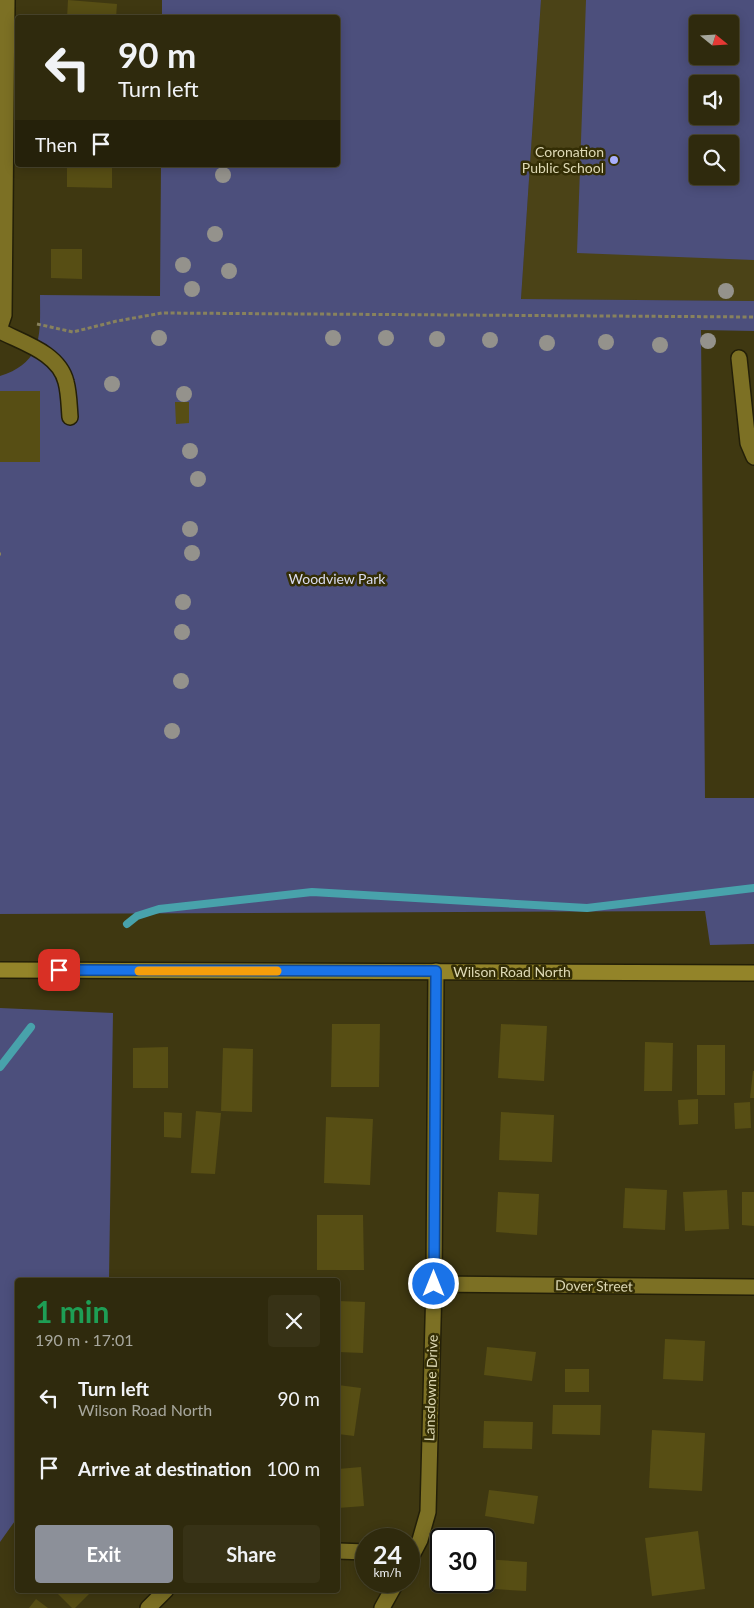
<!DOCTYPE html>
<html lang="en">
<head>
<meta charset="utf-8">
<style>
	:root { --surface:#2f2a0d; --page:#373216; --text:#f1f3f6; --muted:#a7a79d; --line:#4a462e; --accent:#8c9099 }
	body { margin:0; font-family:Lato,sans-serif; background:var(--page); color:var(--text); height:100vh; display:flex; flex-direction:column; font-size:19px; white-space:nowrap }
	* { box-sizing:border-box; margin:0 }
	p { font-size:16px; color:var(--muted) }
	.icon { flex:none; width:28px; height:28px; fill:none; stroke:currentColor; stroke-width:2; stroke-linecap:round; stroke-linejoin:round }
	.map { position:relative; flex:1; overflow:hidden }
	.side { position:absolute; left:15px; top:1278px; width:325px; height:315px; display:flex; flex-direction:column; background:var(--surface); border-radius:5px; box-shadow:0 2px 12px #0003,0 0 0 1px var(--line) }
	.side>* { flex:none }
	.banner { position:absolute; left:15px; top:15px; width:325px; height:152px; border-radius:5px; box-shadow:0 2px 12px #0003,0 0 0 1px var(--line); background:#2f2a0d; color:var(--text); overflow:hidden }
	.needle { width:32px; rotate:108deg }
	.buttons { position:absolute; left:689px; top:15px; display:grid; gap:10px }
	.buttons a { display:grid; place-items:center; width:50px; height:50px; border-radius:5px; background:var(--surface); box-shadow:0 2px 12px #0003,0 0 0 1px var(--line); font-size:25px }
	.speed { position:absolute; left:355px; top:1528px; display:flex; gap:10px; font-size:25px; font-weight:700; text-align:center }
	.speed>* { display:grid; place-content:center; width:65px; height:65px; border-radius:50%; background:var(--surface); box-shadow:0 2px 12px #0003,0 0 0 1px var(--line); line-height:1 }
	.speed small { font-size:12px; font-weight:400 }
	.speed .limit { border:2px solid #111; border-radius:8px; background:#fff; color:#111 }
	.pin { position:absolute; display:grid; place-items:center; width:42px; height:42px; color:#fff; margin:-21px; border-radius:10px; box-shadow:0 2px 8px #0006 }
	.me { position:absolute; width:55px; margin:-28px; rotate:0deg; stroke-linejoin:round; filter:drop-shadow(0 0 4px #0008) }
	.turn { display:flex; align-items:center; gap:18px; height:105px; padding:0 20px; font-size:22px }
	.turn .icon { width:65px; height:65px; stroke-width:2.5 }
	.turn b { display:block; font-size:35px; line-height:42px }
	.then { display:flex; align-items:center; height:48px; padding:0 20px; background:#0003; gap:10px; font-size:19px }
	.round { display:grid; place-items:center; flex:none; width:52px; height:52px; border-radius:5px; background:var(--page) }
	.head { display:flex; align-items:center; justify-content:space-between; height:85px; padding:0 20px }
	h1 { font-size:30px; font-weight:700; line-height:38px; color:#1e9e55 }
	.action { display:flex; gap:10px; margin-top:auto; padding:10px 20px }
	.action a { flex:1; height:58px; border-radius:5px; background:var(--accent); color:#fff; font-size:20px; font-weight:700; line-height:58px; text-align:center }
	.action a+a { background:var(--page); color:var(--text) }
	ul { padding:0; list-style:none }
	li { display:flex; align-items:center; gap:15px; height:70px; padding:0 20px }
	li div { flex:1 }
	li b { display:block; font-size:19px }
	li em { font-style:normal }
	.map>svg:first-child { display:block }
	.built { fill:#4b4317; fill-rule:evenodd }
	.green { fill:#4c4f7c; fill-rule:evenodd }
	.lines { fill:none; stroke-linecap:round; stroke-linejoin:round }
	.stream { stroke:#48a2ab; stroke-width:8 }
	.building { fill:#574e14 }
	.minor-casing { stroke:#231f08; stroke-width:18 }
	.major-casing { stroke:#231f08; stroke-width:18 }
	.path { stroke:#88825d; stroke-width:3; stroke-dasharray:4 2.5; stroke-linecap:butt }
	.minor { stroke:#7c7024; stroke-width:15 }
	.major { stroke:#938429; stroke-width:15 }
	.tree { fill:#94928c }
	.route-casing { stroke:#114b97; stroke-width:12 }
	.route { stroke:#1a73e8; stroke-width:9 }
	.slow { stroke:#f59e0b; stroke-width:9 }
	.poi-dot { fill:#a9b0fc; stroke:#342e05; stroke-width:2 }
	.labels { text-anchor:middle; stroke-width:5; stroke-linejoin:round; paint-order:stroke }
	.poi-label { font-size:14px; fill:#ded9b5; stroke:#342e05; text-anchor:end }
	.park-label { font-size:14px; fill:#dadcf0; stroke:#342e05 }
	.street-label { font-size:14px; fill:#ded9b5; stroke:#342e05 }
</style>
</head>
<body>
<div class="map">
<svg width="754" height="1608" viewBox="0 0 754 1608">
	<rect width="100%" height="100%" fill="#3f3811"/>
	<path class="built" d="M541,0H754V301L521,299ZM698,24H730V56H698ZM698,84H730V116H698ZM698,144H730V176H698Z"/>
	<g class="green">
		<path d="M162,0H541L521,299L754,301V331L701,330L705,798H754V944L710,945L705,911L0,914V376C44,362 40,334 40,295L160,296L161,165H338V18L162,17Z"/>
		<path d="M586,0H754V260L577,253ZM698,24H730V56H698ZM698,84H730V116H698ZM698,144H730V176H698Z"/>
		<polygon points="0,1008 113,1013 109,1280 18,1280 17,1518 0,1542"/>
	</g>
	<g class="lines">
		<g class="stream">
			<polyline points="127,924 137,916 159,909 312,892 587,908 754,888"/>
			<polyline points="0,1067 31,1027"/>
		</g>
	</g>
	<g class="building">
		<polygon points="68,0 117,4 116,18 67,18"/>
		<polygon points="67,165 112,165 112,188 67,187"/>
		<polygon points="51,249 82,249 82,279 51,278"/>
		<rect x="0" y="391" width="40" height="71"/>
		<polygon points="175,402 189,402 189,423 176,424"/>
		<polygon points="332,1024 380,1024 379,1087 331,1087"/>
		<polygon points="501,1024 547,1026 544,1081 498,1078"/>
		<polygon points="645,1042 673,1043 672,1091 644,1091"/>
		<rect x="697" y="1045" width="28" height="50"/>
		<polygon points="168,1047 168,1088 133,1088 133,1048"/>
		<polygon points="223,1048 253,1049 252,1112 221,1111"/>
		<polygon points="753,1071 754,1071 754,1098 750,1098"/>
		<polygon points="698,1099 698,1124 679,1125 678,1100"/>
		<polygon points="750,1102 751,1128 735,1129 734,1103"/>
		<polygon points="196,1111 221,1113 215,1174 191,1173"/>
		<polygon points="164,1112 182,1113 181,1138 164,1137"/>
		<polygon points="501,1112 554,1115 552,1162 499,1160"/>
		<polygon points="326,1117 373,1119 370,1185 324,1183"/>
		<polygon points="625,1188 667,1190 665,1230 623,1228"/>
		<polygon points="727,1190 729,1229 685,1231 683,1192"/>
		<polygon points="498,1192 539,1194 537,1235 496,1232"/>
		<polygon points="742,1192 754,1192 754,1226 742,1225"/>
		<polygon points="317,1215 363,1215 364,1270 317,1270"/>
		<polygon points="338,1301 365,1302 363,1353 338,1352"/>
		<polygon points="665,1339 705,1341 703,1381 663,1379"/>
		<polygon points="487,1347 536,1352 532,1381 484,1375"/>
		<rect x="565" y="1369" width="24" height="23"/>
		<polygon points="338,1385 361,1388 354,1436 338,1434"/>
		<polygon points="553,1405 601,1405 600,1435 552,1434"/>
		<polygon points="484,1421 533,1422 532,1449 483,1448"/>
		<polygon points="652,1430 705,1433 702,1491 649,1488"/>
		<polygon points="361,1467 364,1506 338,1508 338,1469"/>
		<polygon points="489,1490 538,1496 534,1524 485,1516"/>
		<polygon points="698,1531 705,1589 652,1596 645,1538"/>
		<polygon points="484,1559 527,1562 526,1591 477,1588 478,1581 484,1581"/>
		<polygon points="54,1590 93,1590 75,1608 72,1608"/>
		<polygon points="36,1599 48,1608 29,1608"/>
	</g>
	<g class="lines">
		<g class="minor-casing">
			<g id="minor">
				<polyline points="0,327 4,315 7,0"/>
				<path d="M0,331C23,343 59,353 66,382C69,393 69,405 70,417"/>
				<polyline points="739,358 748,443 754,457"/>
				<polyline points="434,1284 754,1287"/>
				<polyline points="338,1551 366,1552"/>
				<polyline points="409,1561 420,1540 428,1512 434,1284 436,971"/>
				<polyline points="148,1608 166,1590"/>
				<polyline points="382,1608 397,1581"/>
			</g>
		</g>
		<g class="major-casing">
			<polyline id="major" points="0,970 754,973"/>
		</g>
		<g class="path">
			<polyline points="37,324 73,332 117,321 162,313 754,317"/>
			<polyline points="0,554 1,554"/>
		</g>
		<use href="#minor" class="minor"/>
		<use href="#major" class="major"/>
	</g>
	<g class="tree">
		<circle cx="223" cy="175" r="8"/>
		<circle cx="215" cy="234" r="8"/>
		<circle cx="183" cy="265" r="8"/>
		<circle cx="229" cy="271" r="8"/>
		<circle cx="192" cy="289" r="8"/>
		<circle cx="726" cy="291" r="8"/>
		<circle cx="159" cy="338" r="8"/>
		<circle cx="333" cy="338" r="8"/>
		<circle cx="386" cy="338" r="8"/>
		<circle cx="437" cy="339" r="8"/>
		<circle cx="490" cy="340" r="8"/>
		<circle cx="708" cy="341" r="8"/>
		<circle cx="606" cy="342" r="8"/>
		<circle cx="547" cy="343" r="8"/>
		<circle cx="660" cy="345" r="8"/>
		<circle cx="112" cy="384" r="8"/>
		<circle cx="184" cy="394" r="8"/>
		<circle cx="190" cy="451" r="8"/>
		<circle cx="198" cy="479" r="8"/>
		<circle cx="190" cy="529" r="8"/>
		<circle cx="192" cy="553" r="8"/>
		<circle cx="183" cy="602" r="8"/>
		<circle cx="182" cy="632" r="8"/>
		<circle cx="181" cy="681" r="8"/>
		<circle cx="172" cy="731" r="8"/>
	</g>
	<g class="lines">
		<g class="route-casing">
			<polyline id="route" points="59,970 436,971 434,1284"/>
		</g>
		<use href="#route" class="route"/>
		<polyline class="slow" points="139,971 277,971"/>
	</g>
	<circle class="poi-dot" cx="614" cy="160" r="5"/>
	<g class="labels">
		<g class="poi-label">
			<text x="604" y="157">Coronation<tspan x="604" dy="16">Public School</tspan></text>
		</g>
		<g class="park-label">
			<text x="337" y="584">Woodview Park</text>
		</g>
		<g class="street-label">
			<text x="512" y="977">Wilson Road North</text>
			<text transform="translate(594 1286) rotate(1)" y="5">Dover Street</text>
			<text transform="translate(431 1388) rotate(-88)" y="5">Lansdowne Drive</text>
		</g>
	</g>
</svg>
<div class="buttons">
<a><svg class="needle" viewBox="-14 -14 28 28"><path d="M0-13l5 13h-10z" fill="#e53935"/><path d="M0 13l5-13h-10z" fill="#a7a79d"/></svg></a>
<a><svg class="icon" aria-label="sound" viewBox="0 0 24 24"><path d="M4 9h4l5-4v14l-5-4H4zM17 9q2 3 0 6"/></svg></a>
<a><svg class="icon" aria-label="search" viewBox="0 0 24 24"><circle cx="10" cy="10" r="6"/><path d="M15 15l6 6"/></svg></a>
</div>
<div class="speed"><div>24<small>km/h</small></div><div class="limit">30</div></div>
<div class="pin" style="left:59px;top:970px;background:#d93025"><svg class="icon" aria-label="arrive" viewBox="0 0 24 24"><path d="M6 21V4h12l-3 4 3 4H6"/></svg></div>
<svg class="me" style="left:434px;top:1284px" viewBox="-20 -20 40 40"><circle r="17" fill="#1a73e8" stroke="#fff" stroke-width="3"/><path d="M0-11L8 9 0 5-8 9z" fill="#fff"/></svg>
<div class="banner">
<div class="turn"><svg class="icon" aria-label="left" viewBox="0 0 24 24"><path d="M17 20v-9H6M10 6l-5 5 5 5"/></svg><div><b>90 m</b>Turn left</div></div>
<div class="then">Then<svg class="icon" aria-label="arrive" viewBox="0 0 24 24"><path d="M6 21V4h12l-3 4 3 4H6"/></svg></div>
</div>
<section class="side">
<div class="head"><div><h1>1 min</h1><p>190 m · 17:01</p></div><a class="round"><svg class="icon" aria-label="close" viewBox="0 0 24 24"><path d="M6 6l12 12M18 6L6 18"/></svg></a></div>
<ul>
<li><svg class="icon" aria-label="left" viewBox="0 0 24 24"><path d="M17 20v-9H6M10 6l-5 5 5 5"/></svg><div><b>Turn left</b><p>Wilson Road North</p></div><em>90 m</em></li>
<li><svg class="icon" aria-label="arrive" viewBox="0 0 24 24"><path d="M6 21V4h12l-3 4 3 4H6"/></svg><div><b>Arrive at destination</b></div><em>100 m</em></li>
</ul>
<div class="action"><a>Exit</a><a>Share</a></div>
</section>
</div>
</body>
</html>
